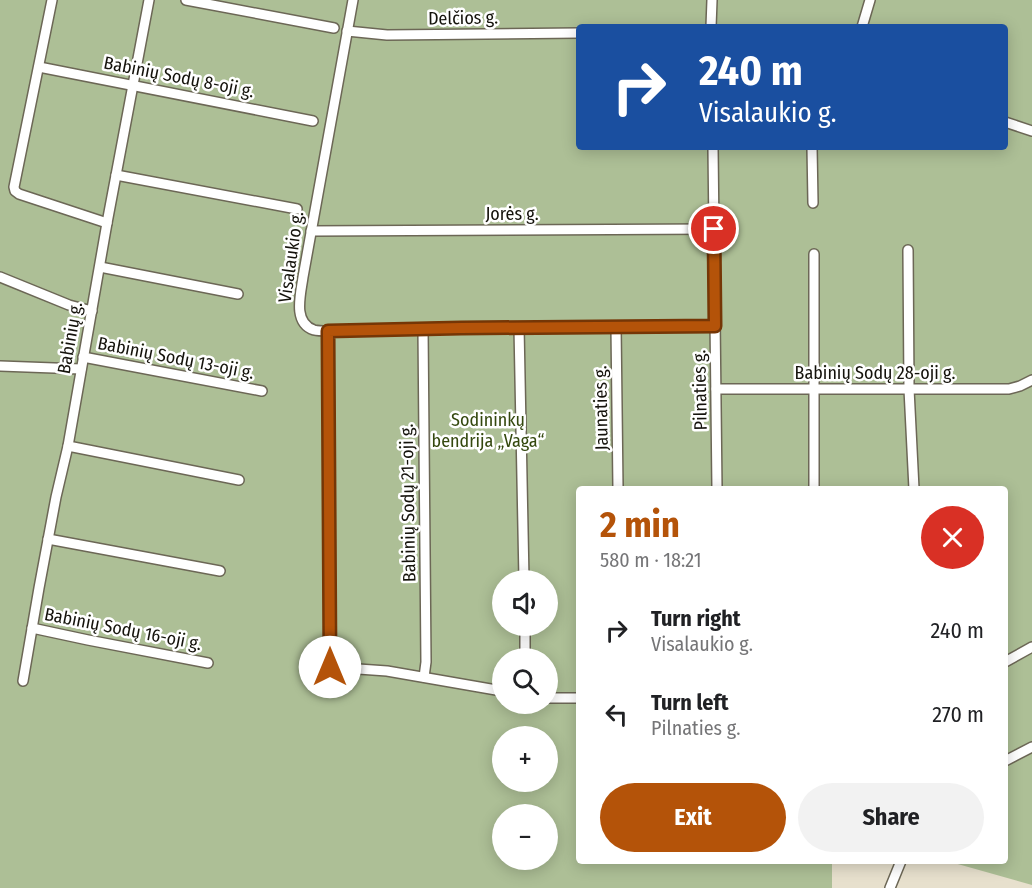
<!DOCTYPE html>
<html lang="en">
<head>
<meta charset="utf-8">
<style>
	:root { --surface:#fff; --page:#f2f2f2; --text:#202124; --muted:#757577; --accent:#b45309 }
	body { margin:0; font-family:"Fira Sans Condensed",sans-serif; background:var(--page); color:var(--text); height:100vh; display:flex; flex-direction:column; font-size:22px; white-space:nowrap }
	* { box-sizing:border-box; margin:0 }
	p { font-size:20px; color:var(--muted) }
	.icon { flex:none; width:33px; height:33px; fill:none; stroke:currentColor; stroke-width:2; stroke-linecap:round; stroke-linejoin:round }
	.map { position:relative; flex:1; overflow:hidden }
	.side { position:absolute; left:576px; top:486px; width:432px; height:378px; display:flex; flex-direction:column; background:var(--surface); border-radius:6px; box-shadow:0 3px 15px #0003 }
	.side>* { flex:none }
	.hud { position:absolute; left:576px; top:24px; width:432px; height:126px; border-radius:6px; box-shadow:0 3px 15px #0003; background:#1a4fa0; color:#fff; overflow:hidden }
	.tools { position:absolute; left:492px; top:570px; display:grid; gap:12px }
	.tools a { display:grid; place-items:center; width:66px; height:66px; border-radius:50%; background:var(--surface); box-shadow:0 3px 15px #0003; font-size:30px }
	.pin { position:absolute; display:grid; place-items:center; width:51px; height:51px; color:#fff; margin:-26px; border:3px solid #fff; border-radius:50%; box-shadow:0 2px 6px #0007 }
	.me { position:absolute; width:66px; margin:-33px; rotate:0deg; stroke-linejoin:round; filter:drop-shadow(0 0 4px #0008) }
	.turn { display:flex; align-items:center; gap:21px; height:126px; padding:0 24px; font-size:27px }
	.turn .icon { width:78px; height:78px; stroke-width:2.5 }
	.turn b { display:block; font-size:42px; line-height:51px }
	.round { display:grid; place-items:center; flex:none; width:63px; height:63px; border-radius:32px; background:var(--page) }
	.headline { display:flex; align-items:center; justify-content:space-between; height:102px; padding:0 24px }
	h1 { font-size:36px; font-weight:700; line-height:45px; color:var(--accent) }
	.button { display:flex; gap:12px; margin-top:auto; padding:12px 24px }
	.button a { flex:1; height:69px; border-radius:36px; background:var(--accent); color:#fff; font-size:24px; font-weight:700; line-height:69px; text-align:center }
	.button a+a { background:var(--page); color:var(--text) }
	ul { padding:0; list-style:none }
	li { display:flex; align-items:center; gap:18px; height:84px; padding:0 24px }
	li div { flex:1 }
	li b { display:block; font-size:22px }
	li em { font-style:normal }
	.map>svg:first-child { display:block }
	.green { fill:#adbf96; fill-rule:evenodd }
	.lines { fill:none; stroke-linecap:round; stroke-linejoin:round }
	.minor-casing { stroke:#6c6756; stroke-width:12 }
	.minor { stroke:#fff; stroke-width:9 }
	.route-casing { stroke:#753606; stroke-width:15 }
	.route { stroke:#b45309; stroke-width:10 }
	.labels { text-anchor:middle; stroke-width:5; stroke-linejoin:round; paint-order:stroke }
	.street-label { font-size:18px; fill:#14120b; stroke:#fff }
	.park-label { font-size:18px; fill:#34480e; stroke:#fff }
</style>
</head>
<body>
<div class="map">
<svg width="1032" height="888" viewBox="0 0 1032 888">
	<rect width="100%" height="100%" fill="#e7e0cd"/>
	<path class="green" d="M0,0H1032V885L947,861H1005V489H579V861H832V888H0ZM579,27H1005V147H579ZM502,580H548V626H502ZM502,658H548V704H502ZM502,736H548V782H502ZM502,814H548V860H502Z"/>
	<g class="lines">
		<g class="minor-casing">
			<g id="minor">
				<polyline points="52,0 14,187 15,191 19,194 107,223"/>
				<polyline points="186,0 334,28"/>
				<path d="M353,0L303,277C301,293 292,323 314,330C318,331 324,331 328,331L423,328L715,326"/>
				<polyline points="711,27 712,0"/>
				<polyline points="862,27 870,0"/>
				<polyline points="347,31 387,35 579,33"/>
				<polyline points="39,67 313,121"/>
				<polyline points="1005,122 1032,131"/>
				<polyline points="713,147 717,489"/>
				<polyline points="812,147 813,203"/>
				<polyline points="116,175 297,209"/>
				<polyline points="311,231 714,229"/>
				<polyline points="908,250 909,389 914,489"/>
				<polyline points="814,254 814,489"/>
				<polyline points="100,267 238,294"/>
				<polyline points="0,277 69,305 92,311"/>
				<polyline points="616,326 618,489"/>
				<polyline points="519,327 524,580"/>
				<polyline points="423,328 426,662 424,677"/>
				<polyline points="328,331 330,667 387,671 502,691"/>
				<polyline points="83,357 262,391"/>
				<polyline points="0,366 81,369"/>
				<polyline points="716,389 1009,389 1020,386 1032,380"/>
				<polyline points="68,446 239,480"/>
				<polyline points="48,539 220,571"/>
				<polyline points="525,626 525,658"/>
				<polyline points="32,628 88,640 208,663"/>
				<polyline points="1005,662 1032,647"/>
				<polyline points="23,681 39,588 56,497 68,446 107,223 149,0"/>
				<polyline points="548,698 579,698"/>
				<polyline points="1005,761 1032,747"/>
				<polyline points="890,888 901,861"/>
			</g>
		</g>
		<use href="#minor" class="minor"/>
	</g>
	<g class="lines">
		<g class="route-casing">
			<polyline id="route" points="330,667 328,331 461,328 715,326 714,229"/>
		</g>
		<use href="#route" class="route"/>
	</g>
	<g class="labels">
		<g class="street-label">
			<text transform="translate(463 18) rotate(-1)" y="6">Delčios g.</text>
			<text transform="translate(179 77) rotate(11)" y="6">Babinių Sodų 8-oji g.</text>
			<text x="512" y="220">Jorės g.</text>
			<text transform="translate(291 257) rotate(-82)" y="6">Visalaukio g.</text>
			<text transform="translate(70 338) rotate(-80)" y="6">Babinių g.</text>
			<text transform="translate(176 358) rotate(11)" y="6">Babinių Sodų 13-oji g.</text>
			<text x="875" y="379">Babinių Sodų 28-oji g.</text>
			<text transform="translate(700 390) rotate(-91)" y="6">Pilnaties g.</text>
			<text transform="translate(601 408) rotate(-91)" y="6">Jaunaties g.</text>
			<text transform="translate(408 503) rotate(-91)" y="6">Babinių Sodų 21-oji g.</text>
			<text transform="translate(123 629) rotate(11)" y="6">Babinių Sodų 16-oji g.</text>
		</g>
		<g class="park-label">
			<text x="488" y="426">Sodininkų<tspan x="488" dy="21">bendrija „Vaga“</tspan></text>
		</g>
	</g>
</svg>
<div class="tools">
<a><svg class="icon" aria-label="sound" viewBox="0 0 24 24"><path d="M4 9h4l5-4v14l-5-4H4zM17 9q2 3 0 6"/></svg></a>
<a><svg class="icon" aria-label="search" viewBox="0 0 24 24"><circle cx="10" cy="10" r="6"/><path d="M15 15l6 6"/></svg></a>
<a>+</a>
<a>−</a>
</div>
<div class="pin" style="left:714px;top:229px;background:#d93025"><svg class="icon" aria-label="arrive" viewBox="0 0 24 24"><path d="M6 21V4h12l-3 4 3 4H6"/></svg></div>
<svg class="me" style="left:330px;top:667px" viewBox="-20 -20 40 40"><circle r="19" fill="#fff"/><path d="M0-13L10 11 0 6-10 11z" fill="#b45309"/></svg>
<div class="hud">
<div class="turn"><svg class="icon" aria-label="right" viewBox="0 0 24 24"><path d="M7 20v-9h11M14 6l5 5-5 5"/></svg><div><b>240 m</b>Visalaukio g.</div></div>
</div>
<section class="side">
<div class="headline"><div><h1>2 min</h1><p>580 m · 18:21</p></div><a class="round" style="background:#d93025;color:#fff"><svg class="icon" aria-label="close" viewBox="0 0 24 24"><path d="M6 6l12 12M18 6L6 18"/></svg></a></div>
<ul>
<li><svg class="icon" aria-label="right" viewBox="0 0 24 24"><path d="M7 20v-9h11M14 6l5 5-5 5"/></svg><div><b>Turn right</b><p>Visalaukio g.</p></div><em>240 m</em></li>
<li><svg class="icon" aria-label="left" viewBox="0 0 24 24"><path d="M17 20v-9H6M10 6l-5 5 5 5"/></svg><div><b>Turn left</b><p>Pilnaties g.</p></div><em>270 m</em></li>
</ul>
<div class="button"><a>Exit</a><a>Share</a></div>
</section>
</div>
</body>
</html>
